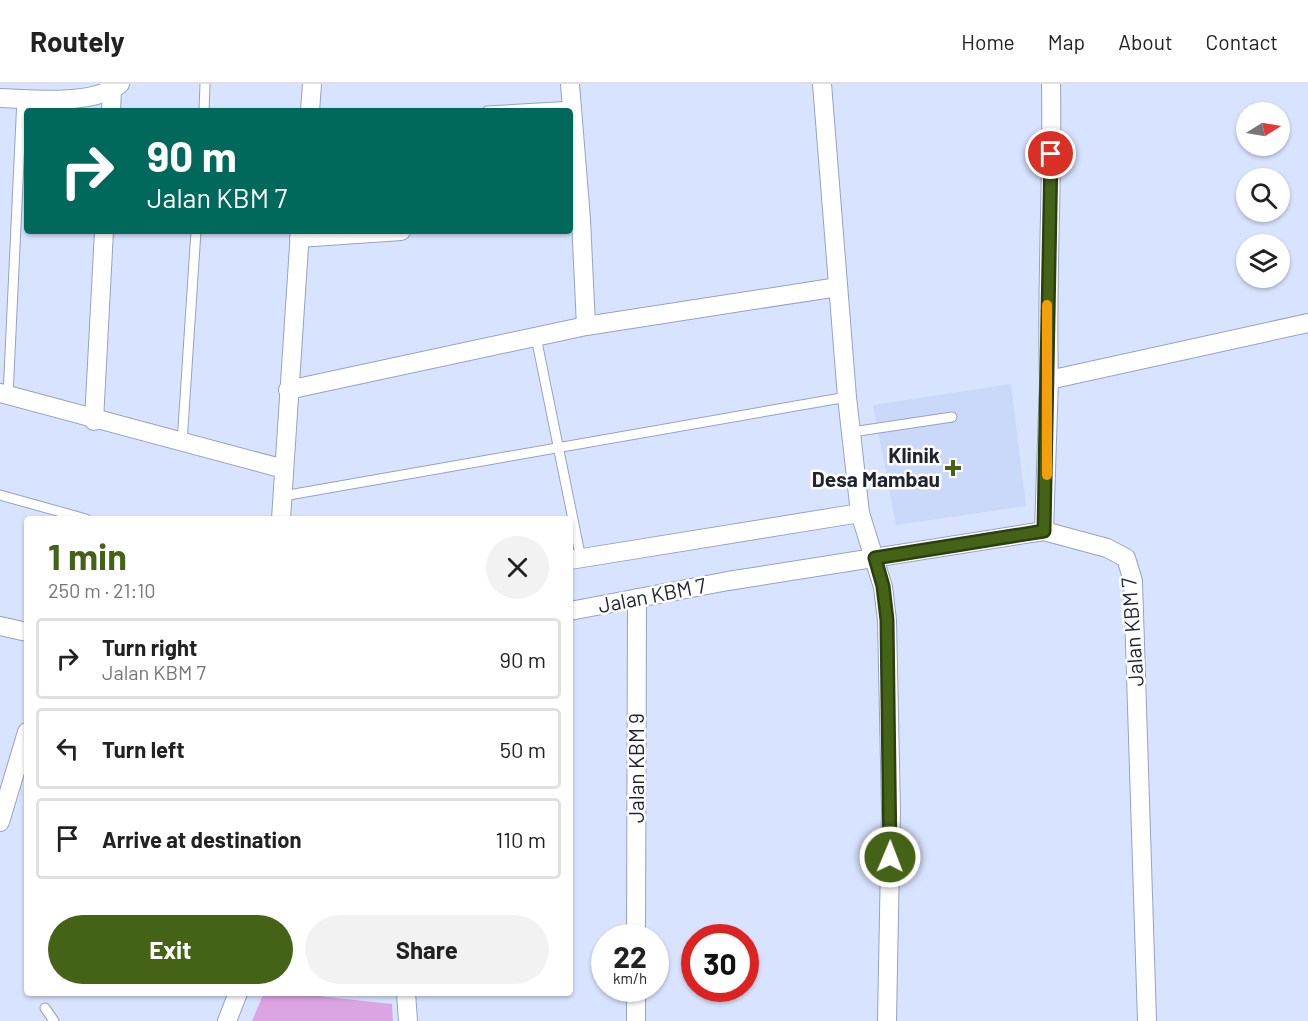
<!DOCTYPE html>
<html lang="en">
<head>
<meta charset="utf-8">
<style>
	:root { --surface:#fff; --page:#f2f2f2; --text:#222; --muted:#767676; --line:#e0e0e0; --accent:#446317 }
	body { margin:0; font-family:Barlow,sans-serif; background:var(--page); color:var(--text); height:100vh; display:flex; flex-direction:column; font-size:22px; white-space:nowrap }
	* { box-sizing:border-box; margin:0 }
	p { font-size:20px; color:var(--muted) }
	.icon { flex:none; width:33px; height:33px; fill:none; stroke:currentColor; stroke-width:2; stroke-linecap:round; stroke-linejoin:round }
	.map { position:relative; flex:1; overflow:hidden }
	.panel { position:absolute; left:24px; top:432px; width:549px; height:480px; display:flex; flex-direction:column; background:var(--surface); border-radius:6px; box-shadow:0 2px 4px #0004 }
	.panel>* { flex:none }
	.top-card { position:absolute; left:24px; top:24px; width:549px; height:126px; border-radius:6px; box-shadow:0 2px 4px #0004; background:#00695c; color:#fff; overflow:hidden }
	.needle { width:39px; rotate:79deg }
	.buttons { position:absolute; left:1236px; top:18px; display:grid; gap:12px }
	.buttons a { display:grid; place-items:center; width:54px; height:54px; border-radius:50%; background:var(--surface); box-shadow:0 2px 4px #0004; font-size:30px }
	.speed { position:absolute; left:591px; top:840px; display:flex; gap:12px; font-size:30px; font-weight:700; text-align:center }
	.speed>* { display:grid; place-content:center; width:78px; height:78px; border-radius:50%; background:var(--surface); box-shadow:0 2px 4px #0004; line-height:1 }
	.speed small { font-size:15px; font-weight:400 }
	.speed .limit { border:9px solid #d22; background:#fff; color:#111 }
	.pin { position:absolute; display:grid; place-items:center; width:51px; height:51px; color:#fff; margin:-26px; border:3px solid #fff; border-radius:50%; box-shadow:0 2px 6px #0007 }
	.me { position:absolute; width:66px; margin:-33px; rotate:1deg; stroke-linejoin:round; filter:drop-shadow(0 0 4px #0008) }
	.turn { display:flex; align-items:center; gap:21px; height:126px; padding:0 24px; font-size:27px }
	.turn .icon { width:78px; height:78px; stroke-width:2.5 }
	.turn b { display:block; font-size:42px; line-height:51px }
	.round { display:grid; place-items:center; flex:none; width:63px; height:63px; border-radius:32px; background:var(--page) }
	.overview { display:flex; align-items:center; justify-content:space-between; height:102px; padding:0 24px }
	h1 { font-size:36px; font-weight:700; line-height:45px; color:var(--accent) }
	.primary-button { display:flex; gap:12px; margin-top:auto; padding:12px 24px }
	.primary-button a { flex:1; height:69px; border-radius:36px; background:var(--accent); color:#fff; font-size:24px; font-weight:700; line-height:69px; text-align:center }
	.primary-button a+a { background:var(--page); color:var(--text) }
	ul { padding:0; list-style:none }
	li { display:flex; align-items:center; gap:18px; height:81px; margin:0 12px 9px; padding:0 12px; border:3px solid var(--line); border-radius:6px }
	li div { flex:1 }
	li b { display:block; font-size:22px }
	li em { font-style:normal }
	header { display:flex; align-items:center; gap:36px; box-sizing:border-box; height:84px; padding:0 30px; background:var(--surface); border-bottom:2px solid var(--line) }
	header strong { font-size:28px }
	nav { display:flex; gap:33px; margin-inline-start:auto; font-size:21px }
	.map>svg:first-child { display:block }
	.built { fill:#cad8f9 }
	.green { fill:#dba4e3 }
	.lines { fill:none; stroke-linecap:round; stroke-linejoin:round }
	.service-casing { stroke:#95a2c3; stroke-width:11 }
	.minor-casing { stroke:#95a2c3; stroke-width:20 }
	.service { stroke:#fff; stroke-width:9 }
	.minor { stroke:#fff; stroke-width:18 }
	.route-casing { stroke:#2c400f; stroke-width:15 }
	.route { stroke:#446317; stroke-width:10 }
	.slow { stroke:#f59e0b; stroke-width:10 }
	.poi-dot { fill:#446317; stroke:#fff; stroke-width:2 }
	.labels { text-anchor:middle; stroke-width:5; stroke-linejoin:round; paint-order:stroke }
	.poi-label { font-size:21px; font-weight:bold; fill:#1e232f; stroke:#fff; text-anchor:end }
	.street-label { font-size:21px; fill:#1e232f; stroke:#fff }
</style>
</head>
<body>
<header>
<strong>Routely</strong>
<nav><a>Home</a><a>Map</a><a>About</a><a>Contact</a></nav>
</header>
<div class="map">
<svg width="1308" height="937" viewBox="0 0 1308 937">
	<rect width="100%" height="100%" fill="#d8e4ff"/>
	<polygon class="built" points="1011,300 1026,422 896,441 873,321"/>
	<polygon class="green" points="264,909 290,909 392,920 393,937 252,937"/>
	<g class="lines">
		<g class="service-casing">
			<g id="service">
				<polyline points="204,27 205,0"/>
				<polyline points="487,27 573,22"/>
				<polyline points="536,253 581,475"/>
				<polyline points="8,312 22,14"/>
				<polyline points="852,348 952,333"/>
				<polyline points="182,359 196,147"/>
				<polyline points="0,411 86,435"/>
				<polyline points="283,412 847,313"/>
				<polyline points="45,924 54,937"/>
			</g>
		</g>
		<g class="minor-casing">
			<g id="minor">
				<polyline points="570,0 581,135 586,242"/>
				<polyline points="822,0 847,313 860,429 883,503 887,536 891,726 887,937"/>
				<path d="M0,14C34,15 93,22 120,0"/>
				<polyline points="111,27 112,6"/>
				<polyline points="310,27 312,0"/>
				<polyline points="299,154 401,147"/>
				<path d="M1049,296C1046,197 1053,99 1051,0"/>
				<polyline points="288,306 586,242 838,203"/>
				<polyline points="0,309 284,385"/>
				<polyline points="94,337 104,147"/>
				<polyline points="281,435 300,147"/>
				<polyline points="1044,447 1049,296 1308,239"/>
				<polyline points="570,476 860,429"/>
				<polyline points="570,527 728,497 1044,447 1107,464 1126,474 1133,497 1147,937"/>
				<polyline points="0,542 27,548"/>
				<polyline points="0,738 27,648"/>
				<polyline points="636,854 637,514"/>
				<polyline points="406,909 408,937"/>
				<polyline points="227,937 238,909"/>
				<polyline points="636,937 636,904"/>
			</g>
		</g>
		<use href="#service" class="service"/>
		<use href="#minor" class="minor"/>
	</g>
	<g class="lines">
		<g class="route-casing">
			<polyline id="route" points="890,773 887,536 883,502 875,474 1044,447 1051,70"/>
		</g>
		<use href="#route" class="route"/>
		<polyline class="slow" points="1047,221 1047,391"/>
	</g>
	<path class="poi-dot" d="M950 375h6v6h6v6h-6v6h-6v-6h-6v-6h6z"/>
	<g class="labels">
		<g class="poi-label">
			<text x="940" y="379">Klinik<tspan x="940" dy="24">Desa Mambau</tspan></text>
		</g>
		<g class="street-label">
			<text transform="translate(652 512) rotate(-11)" y="7">Jalan KBM 7</text>
			<text transform="translate(1133 548) rotate(-94)" y="7">Jalan KBM 7</text>
			<text transform="translate(637 684) rotate(-90)" y="7">Jalan KBM 9</text>
		</g>
	</g>
</svg>
<div class="buttons">
<a><svg class="needle" viewBox="-14 -14 28 28"><path d="M0-13l5 13h-10z" fill="#e53935"/><path d="M0 13l5-13h-10z" fill="#767676"/></svg></a>
<a><svg class="icon" aria-label="search" viewBox="0 0 24 24"><circle cx="10" cy="10" r="6"/><path d="M15 15l6 6"/></svg></a>
<a><svg class="icon" aria-label="layers" viewBox="0 0 24 24"><path d="M12 4l9 5-9 5-9-5zM3 14l9 5 9-5"/></svg></a>
</div>
<div class="speed"><div>22<small>km/h</small></div><div class="limit">30</div></div>
<div class="pin" style="left:1051px;top:70px;background:#d93025"><svg class="icon" aria-label="arrive" viewBox="0 0 24 24"><path d="M6 21V4h12l-3 4 3 4H6"/></svg></div>
<svg class="me" style="left:890px;top:773px" viewBox="-20 -20 40 40"><circle r="17" fill="#446317" stroke="#fff" stroke-width="3"/><path d="M0-11L8 9 0 5-8 9z" fill="#fff"/></svg>
<div class="top-card">
<div class="turn"><svg class="icon" aria-label="right" viewBox="0 0 24 24"><path d="M7 20v-9h11M14 6l5 5-5 5"/></svg><div><b>90 m</b>Jalan KBM 7</div></div>
</div>
<section class="panel">
<div class="overview"><div><h1>1 min</h1><p>250 m · 21:10</p></div><a class="round"><svg class="icon" aria-label="close" viewBox="0 0 24 24"><path d="M6 6l12 12M18 6L6 18"/></svg></a></div>
<ul>
<li><svg class="icon" aria-label="right" viewBox="0 0 24 24"><path d="M7 20v-9h11M14 6l5 5-5 5"/></svg><div><b>Turn right</b><p>Jalan KBM 7</p></div><em>90 m</em></li>
<li><svg class="icon" aria-label="left" viewBox="0 0 24 24"><path d="M17 20v-9H6M10 6l-5 5 5 5"/></svg><div><b>Turn left</b></div><em>50 m</em></li>
<li><svg class="icon" aria-label="arrive" viewBox="0 0 24 24"><path d="M6 21V4h12l-3 4 3 4H6"/></svg><div><b>Arrive at destination</b></div><em>110 m</em></li>
</ul>
<div class="primary-button"><a>Exit</a><a>Share</a></div>
</section>
</div>
</body>
</html>
